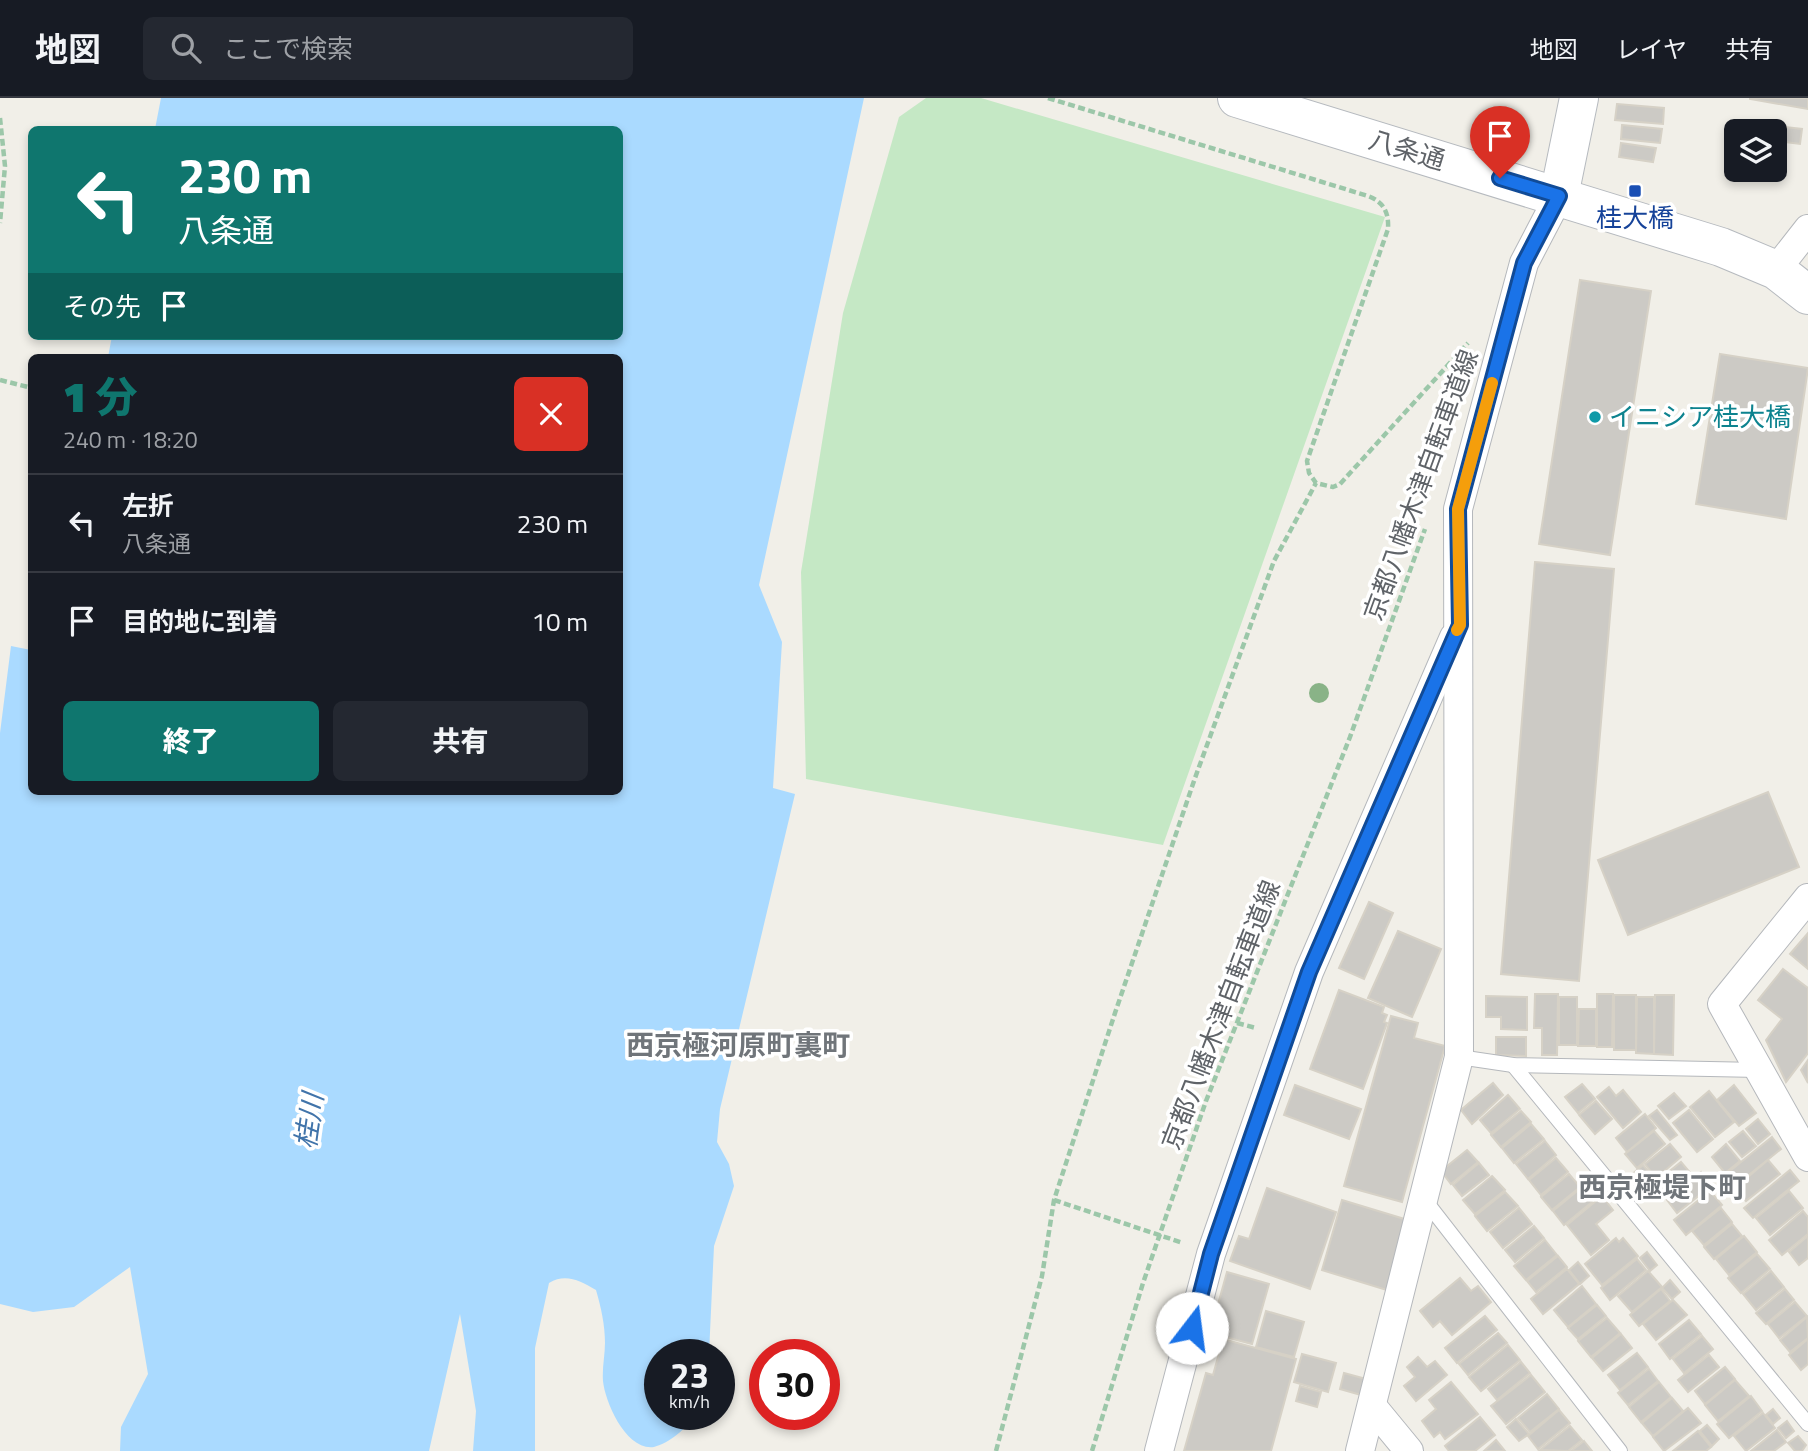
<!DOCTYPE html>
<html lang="ja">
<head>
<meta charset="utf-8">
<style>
	:root { --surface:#171b24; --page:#242831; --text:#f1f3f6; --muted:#9ea1a6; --line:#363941; --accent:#0f766e }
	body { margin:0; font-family:"Titillium Web","Noto Sans JP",sans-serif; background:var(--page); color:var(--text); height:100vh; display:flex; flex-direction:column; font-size:26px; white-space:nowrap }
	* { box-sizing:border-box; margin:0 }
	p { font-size:23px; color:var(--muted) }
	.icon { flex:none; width:38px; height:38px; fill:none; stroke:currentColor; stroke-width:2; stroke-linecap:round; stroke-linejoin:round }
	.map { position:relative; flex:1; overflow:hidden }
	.sheet { position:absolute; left:28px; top:256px; width:595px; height:441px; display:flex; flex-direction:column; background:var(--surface); border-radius:10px; box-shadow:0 4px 10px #0003 }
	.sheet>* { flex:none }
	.top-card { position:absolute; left:28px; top:28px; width:595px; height:214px; border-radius:10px; box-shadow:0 4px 10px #0003; background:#0f766e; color:#fff; overflow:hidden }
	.tools { position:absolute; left:1724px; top:21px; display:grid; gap:14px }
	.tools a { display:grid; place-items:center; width:63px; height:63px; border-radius:10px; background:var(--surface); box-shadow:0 4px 10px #0003; font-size:35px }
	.speed { position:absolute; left:644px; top:1241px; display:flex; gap:14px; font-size:35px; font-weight:700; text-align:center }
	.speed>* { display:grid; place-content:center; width:91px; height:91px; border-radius:50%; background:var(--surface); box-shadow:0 4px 10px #0003; line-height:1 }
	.speed small { font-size:18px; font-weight:400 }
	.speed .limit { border:10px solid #d22; background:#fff; color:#111 }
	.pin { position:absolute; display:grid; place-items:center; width:60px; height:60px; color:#fff; margin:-72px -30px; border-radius:50% 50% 50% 0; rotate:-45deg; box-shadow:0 0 7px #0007 }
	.pin .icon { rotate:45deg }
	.me { position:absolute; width:77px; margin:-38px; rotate:15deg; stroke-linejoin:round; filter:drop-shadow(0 0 5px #0008) }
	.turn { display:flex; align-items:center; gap:24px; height:147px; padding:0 35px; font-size:32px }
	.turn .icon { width:91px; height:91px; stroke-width:2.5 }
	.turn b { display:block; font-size:49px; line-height:60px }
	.then { display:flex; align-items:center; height:66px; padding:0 35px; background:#0003; gap:14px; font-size:26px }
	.round { display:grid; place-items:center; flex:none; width:74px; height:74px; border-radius:10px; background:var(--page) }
	.summary { display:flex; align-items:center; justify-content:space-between; height:119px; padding:0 35px }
	h1 { font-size:42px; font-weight:800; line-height:52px; color:var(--accent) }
	.button { display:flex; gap:14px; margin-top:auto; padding:14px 35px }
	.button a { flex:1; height:80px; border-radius:10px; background:var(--accent); color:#fff; font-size:28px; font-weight:800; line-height:80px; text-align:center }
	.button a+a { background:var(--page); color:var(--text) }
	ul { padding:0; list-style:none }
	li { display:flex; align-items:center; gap:21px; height:98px; padding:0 35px; border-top:2px solid var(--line) }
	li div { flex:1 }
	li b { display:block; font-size:26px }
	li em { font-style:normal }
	header { display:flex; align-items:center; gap:42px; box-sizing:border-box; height:98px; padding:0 35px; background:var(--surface); border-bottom:2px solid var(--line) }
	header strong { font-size:33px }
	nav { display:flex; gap:38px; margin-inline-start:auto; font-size:24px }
	.search { width:490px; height:63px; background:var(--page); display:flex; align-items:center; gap:18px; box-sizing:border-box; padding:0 24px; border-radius:10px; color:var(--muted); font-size:26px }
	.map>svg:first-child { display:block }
	.green { fill:#c5e8c5 }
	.water { fill:#aadaff }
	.building { fill:#cccac5; stroke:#d6d1c6; stroke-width:2 }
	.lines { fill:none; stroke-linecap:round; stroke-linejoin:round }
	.lane-casing { stroke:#b5b8bc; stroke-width:16 }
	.street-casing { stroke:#b5b8bc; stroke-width:30 }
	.secondary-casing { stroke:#b6babf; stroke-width:40 }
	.path { stroke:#9cc7a9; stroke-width:4.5; stroke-dasharray:7 3.5; stroke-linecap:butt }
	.lane { stroke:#fff; stroke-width:14 }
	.street { stroke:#fff; stroke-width:28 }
	.secondary { stroke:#fff; stroke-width:38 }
	.tree { fill:#89b387 }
	.route-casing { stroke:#114b97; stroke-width:18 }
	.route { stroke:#1a73e8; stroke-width:12 }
	.slow { stroke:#f59e0b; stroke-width:12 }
	.transit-dot { fill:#1a4fb4; stroke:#fff; stroke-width:2.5 }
	.culture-dot { fill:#0f9aa8; stroke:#fff; stroke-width:2.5 }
	.labels { text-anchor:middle; stroke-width:7; stroke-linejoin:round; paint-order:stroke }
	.street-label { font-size:26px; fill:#5f6368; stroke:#fff }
	.transit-label { font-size:26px; fill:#164399; stroke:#fff }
	.culture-label { font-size:26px; fill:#0d838f; stroke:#fff; text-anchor:start }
	.neighbourhood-label { font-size:28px; font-weight:bold; fill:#70757a; stroke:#fff }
	.water-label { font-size:28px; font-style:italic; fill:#4174aa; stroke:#fff }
</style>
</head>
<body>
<header>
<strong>地図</strong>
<div class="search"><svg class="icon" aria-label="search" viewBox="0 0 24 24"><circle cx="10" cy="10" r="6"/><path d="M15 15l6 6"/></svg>ここで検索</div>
<nav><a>地図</a><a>レイヤ</a><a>共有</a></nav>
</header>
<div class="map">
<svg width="1808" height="1353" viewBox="0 0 1808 1353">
	<rect width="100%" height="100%" fill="#f1efe8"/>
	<polygon class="green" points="926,0 981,0 1385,119 1163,747 806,681 801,474 843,215 899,19"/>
	<path class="water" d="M161,0H864L759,487L782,544L773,690L795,696L720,1011L717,1044L729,1066L734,1088L714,1148L709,1256H660V1316H695C688,1330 669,1345 654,1349C626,1353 605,1304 603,1283C602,1270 605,1257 605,1245C605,1227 601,1209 596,1192C580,1183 566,1175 549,1185L535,1250V1353H473L476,1313L460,1216L429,1353H120L121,1329L148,1276L130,1169L74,1209L33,1214L0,1206V635L11,548L31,552L32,693H620V259H108L112,238H620V32L155,31Z"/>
	<g class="building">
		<polygon points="1750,0 1808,0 1808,11 1750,1"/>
		<polygon points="1617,6 1664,10 1663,26 1615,22"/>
		<polygon points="1742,24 1802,31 1800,46 1785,44 1782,76 1751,72 1774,72 1774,33 1741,33"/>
		<polygon points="1622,27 1662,31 1660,45 1621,41"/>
		<polygon points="1621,45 1656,50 1653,64 1619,59"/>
		<polygon points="1580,182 1651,193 1610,457 1539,446"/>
		<polygon points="1720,256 1808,270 1786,421 1696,406"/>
		<polygon points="1535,464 1614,471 1579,883 1501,876"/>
		<polygon points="1768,694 1799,769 1628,837 1598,762"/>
		<polygon points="1369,804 1393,815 1364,881 1339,870"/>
		<polygon points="1398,833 1441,851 1412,919 1368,900"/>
		<polygon points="1808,835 1808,871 1790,856"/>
		<polygon points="1783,871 1808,890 1808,955 1786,984 1766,942 1782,921 1758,902"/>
		<polygon points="1339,892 1384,909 1382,915 1387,917 1384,924 1387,925 1363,991 1310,971"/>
		<polygon points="1535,896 1558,896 1557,957 1542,957 1542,930 1534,930"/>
		<polygon points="1597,896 1613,896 1612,949 1597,949"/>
		<rect x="1614" y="897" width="22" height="55"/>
		<polygon points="1655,897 1674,897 1673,957 1654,956"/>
		<polygon points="1486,898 1527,899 1527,932 1501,931 1501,919 1486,919"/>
		<rect x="1559" y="899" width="18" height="48"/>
		<polygon points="1637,899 1654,899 1654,956 1636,955"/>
		<polygon points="1579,911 1596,911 1596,948 1578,948"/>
		<polygon points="1391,918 1418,925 1414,940 1445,948 1402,1104 1344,1088"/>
		<polygon points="1496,939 1526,939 1526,958 1496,957"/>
		<polygon points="1808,962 1808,985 1801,972"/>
		<polygon points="1493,985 1503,997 1472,1026 1461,1012"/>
		<polygon points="1582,986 1595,1001 1578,1015 1565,999"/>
		<polygon points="1295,987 1361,1011 1349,1041 1284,1017"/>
		<polygon points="1734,987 1756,1015 1739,1028 1717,1002"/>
		<polygon points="1609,989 1616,998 1623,992 1641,1014 1623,1030 1597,999"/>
		<polygon points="1709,993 1734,1024 1715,1039 1690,1009"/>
		<polygon points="1674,995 1686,1008 1669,1021 1658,1008"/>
		<polygon points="1508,997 1520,1011 1491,1035 1480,1022"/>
		<polygon points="1596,1003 1612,1021 1595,1036 1579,1017"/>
		<polygon points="1657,1012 1677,1037 1670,1042 1649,1018"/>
		<polygon points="1689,1012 1713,1041 1697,1054 1673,1025"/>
		<polygon points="1521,1013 1531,1024 1501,1049 1491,1037"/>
		<polygon points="1645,1016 1656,1030 1627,1054 1616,1040"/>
		<polygon points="1758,1021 1770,1036 1758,1046 1746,1031"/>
		<polygon points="1531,1026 1544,1041 1514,1065 1502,1050"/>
		<polygon points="1654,1033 1665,1046 1637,1070 1625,1056"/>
		<polygon points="1743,1033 1756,1048 1742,1059 1729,1044"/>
		<polygon points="1772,1039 1781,1051 1734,1089 1725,1077"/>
		<polygon points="1545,1043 1556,1057 1528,1081 1516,1066"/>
		<polygon points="1670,1046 1681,1059 1656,1080 1645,1066"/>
		<polygon points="1726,1046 1740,1063 1725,1075 1712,1059"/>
		<polygon points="1467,1052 1478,1064 1451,1086 1441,1073"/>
		<polygon points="1556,1060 1568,1074 1541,1097 1529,1082"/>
		<polygon points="1768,1062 1780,1076 1746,1103 1735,1090"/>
		<polygon points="1681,1064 1693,1078 1667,1099 1655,1085"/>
		<polygon points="1479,1065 1489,1077 1462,1098 1453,1087"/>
		<polygon points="1643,1067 1654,1080 1639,1092 1629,1079"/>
		<polygon points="1790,1072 1799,1083 1753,1120 1744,1110"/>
		<polygon points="1701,1074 1711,1088 1677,1115 1667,1102"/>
		<polygon points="1569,1076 1580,1089 1552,1112 1541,1099"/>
		<polygon points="1492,1078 1505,1092 1475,1116 1463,1102"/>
		<polygon points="1267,1090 1336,1114 1310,1191 1230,1163 1239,1138 1249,1141"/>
		<polygon points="1581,1090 1592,1104 1564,1127 1553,1113"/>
		<polygon points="1710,1093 1722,1107 1686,1137 1674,1122"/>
		<polygon points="1789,1093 1803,1110 1770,1137 1756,1120"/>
		<polygon points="1505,1094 1518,1108 1487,1133 1475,1118"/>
		<polygon points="1602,1098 1613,1112 1596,1126 1609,1142 1591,1157 1567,1127"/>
		<polygon points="1342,1102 1411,1123 1390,1193 1322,1172"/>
		<polygon points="1519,1110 1532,1126 1503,1150 1490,1134"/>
		<polygon points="1721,1110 1732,1124 1704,1147 1692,1133"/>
		<polygon points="1803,1113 1808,1119 1808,1136 1782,1157 1769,1142"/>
		<polygon points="1732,1126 1742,1138 1714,1161 1704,1149"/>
		<polygon points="1534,1128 1544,1140 1515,1164 1505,1152"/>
		<polygon points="1744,1138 1757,1154 1729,1177 1716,1161"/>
		<polygon points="1808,1138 1808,1160 1799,1167 1789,1154"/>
		<polygon points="1616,1140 1619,1144 1623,1140 1638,1158 1602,1187 1585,1166"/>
		<polygon points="1545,1142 1557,1157 1526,1182 1514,1168"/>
		<polygon points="1647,1154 1657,1167 1650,1173 1640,1160"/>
		<polygon points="1757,1156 1770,1171 1741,1195 1728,1180"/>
		<polygon points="1558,1158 1567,1169 1536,1194 1527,1183"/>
		<polygon points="1637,1161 1646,1172 1610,1202 1601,1190"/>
		<polygon points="1578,1164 1589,1178 1580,1186 1569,1172"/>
		<polygon points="1567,1171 1579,1186 1543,1216 1531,1201"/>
		<polygon points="1648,1173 1662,1189 1632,1214 1618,1198"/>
		<polygon points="1771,1173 1784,1189 1756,1212 1743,1196"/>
		<polygon points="1227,1174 1269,1186 1252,1246 1210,1235"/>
		<polygon points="1460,1180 1471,1193 1478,1188 1491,1204 1452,1237 1440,1223 1433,1229 1420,1213"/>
		<polygon points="1670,1182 1680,1194 1672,1201 1662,1190"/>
		<polygon points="1582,1188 1596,1206 1568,1229 1554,1212"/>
		<polygon points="1661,1191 1670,1203 1639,1228 1630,1217"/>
		<polygon points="1785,1191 1794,1202 1766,1226 1756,1215"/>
		<polygon points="1673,1202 1687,1217 1656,1242 1643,1226"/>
		<polygon points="1795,1204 1807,1218 1779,1240 1768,1226"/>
		<polygon points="1597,1207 1606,1218 1578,1241 1568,1230"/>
		<polygon points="1266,1213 1304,1224 1294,1259 1256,1249"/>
		<polygon points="1485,1218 1497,1232 1457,1265 1445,1250"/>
		<polygon points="1807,1219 1808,1240 1790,1254 1780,1242"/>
		<polygon points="1607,1220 1620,1235 1591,1259 1578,1243"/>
		<polygon points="1689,1222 1701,1236 1670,1261 1659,1246"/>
		<polygon points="1498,1235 1507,1245 1468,1277 1459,1266"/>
		<polygon points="1621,1236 1632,1250 1603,1273 1592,1260"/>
		<polygon points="1702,1238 1713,1251 1684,1275 1673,1261"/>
		<polygon points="1223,1241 1296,1261 1271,1353 1184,1353 1206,1275 1213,1277"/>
		<polygon points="1808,1241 1808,1266 1801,1272 1789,1257"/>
		<polygon points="1508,1247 1520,1262 1481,1293 1469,1279"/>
		<polygon points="1637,1255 1648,1269 1620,1292 1608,1277"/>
		<polygon points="1302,1256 1336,1265 1328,1294 1294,1284"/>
		<polygon points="1709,1257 1719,1269 1688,1294 1678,1282"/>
		<polygon points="1418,1259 1427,1269 1435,1263 1447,1277 1416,1303 1404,1288 1415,1279 1407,1269"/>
		<polygon points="1521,1264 1530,1275 1497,1302 1488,1291"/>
		<polygon points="1725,1269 1735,1281 1705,1306 1695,1293"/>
		<polygon points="1649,1271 1658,1283 1628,1307 1618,1295"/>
		<polygon points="1344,1275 1366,1281 1361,1297 1340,1291"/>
		<polygon points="1531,1277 1545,1294 1506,1326 1491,1308"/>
		<polygon points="1735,1282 1749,1298 1718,1323 1705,1307"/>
		<polygon points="1451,1284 1478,1316 1445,1341 1440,1334 1434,1339 1422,1323 1436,1311 1429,1302"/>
		<polygon points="1659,1284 1671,1299 1641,1324 1629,1309"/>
		<polygon points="1300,1288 1321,1294 1317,1309 1296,1303"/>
		<polygon points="1547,1296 1559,1311 1530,1334 1518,1320"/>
		<polygon points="1751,1298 1762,1313 1729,1340 1717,1326"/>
		<polygon points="1672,1300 1683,1313 1653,1338 1642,1325"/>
		<polygon points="1688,1310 1701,1325 1664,1353 1653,1339"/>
		<polygon points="1773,1311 1780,1320 1773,1326 1766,1317"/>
		<polygon points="1559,1312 1570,1325 1538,1351 1528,1338"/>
		<polygon points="1763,1315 1775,1330 1746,1353 1734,1338"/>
		<polygon points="1480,1319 1495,1337 1475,1353 1449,1353 1445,1348"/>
		<polygon points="1516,1321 1529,1336 1519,1343 1507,1329"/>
		<polygon points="1787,1323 1794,1333 1786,1340 1778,1330"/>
		<polygon points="1707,1327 1719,1341 1712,1348 1700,1333"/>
		<polygon points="1570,1328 1582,1342 1568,1353 1540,1352"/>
		<polygon points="1777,1332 1786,1344 1774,1353 1751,1353"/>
		<polygon points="1698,1333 1711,1349 1706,1353 1673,1353"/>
		<polygon points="1798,1338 1806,1347 1802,1353 1795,1353 1788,1345"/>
		<polygon points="1496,1342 1505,1353 1484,1353"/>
		<polygon points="1584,1343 1592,1353 1571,1353"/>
	</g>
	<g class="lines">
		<g class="lane-casing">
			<g id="lane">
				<polyline points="1459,959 1513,967 1759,972"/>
				<polyline points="1513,967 1808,1326"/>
				<polyline points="1424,1101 1620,1353"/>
			</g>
		</g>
		<g class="street-casing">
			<g id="street">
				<polyline points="1776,172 1808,131"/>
				<polyline points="1808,800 1722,906 1808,1059"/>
				<polyline points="1372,1308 1409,1353"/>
				<polyline points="1159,1353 1211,1156 1309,874 1454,539"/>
				<polyline points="1360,1353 1459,959 1458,411 1524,165 1559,98"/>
			</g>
		</g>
		<g class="secondary-casing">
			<g id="secondary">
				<polyline points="1237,0 1721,149 1776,172 1808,197"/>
				<polyline points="1559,98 1579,0"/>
			</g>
		</g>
		<g class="path">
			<path d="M1048,0L1368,98C1384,104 1389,115 1388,131L1307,363L1309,375L1316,385L1333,389L1340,386L1468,245"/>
			<polyline points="0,20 5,68 0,125"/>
			<polyline points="0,282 32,290"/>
			<polyline points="1237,925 1256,930"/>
			<polyline points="1054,1102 1183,1145"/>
			<polyline points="996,1353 1042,1178 1054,1102 1115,915 1195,680 1274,463 1316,385"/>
			<polyline points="1092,1353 1143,1185 1206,1003 1350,639 1425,431"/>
		</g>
		<use href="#lane" class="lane"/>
		<use href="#street" class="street"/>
		<use href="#secondary" class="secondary"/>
	</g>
	<g class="tree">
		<circle cx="1383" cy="486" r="10"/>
		<circle cx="1319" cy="595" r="10"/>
	</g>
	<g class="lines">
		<g class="route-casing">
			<polyline id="route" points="1192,1230 1211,1156 1309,874 1460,527 1458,411 1524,165 1559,98 1500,80"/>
		</g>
		<use href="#route" class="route"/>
		<polyline class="slow" points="1457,532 1460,527 1458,411 1492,285"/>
	</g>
	<rect class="transit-dot" x="1628" y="86" width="14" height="14" rx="3.5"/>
	<circle class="culture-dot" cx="1595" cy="319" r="7"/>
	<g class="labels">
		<g class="street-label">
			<text transform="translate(1407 52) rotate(17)" y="9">八条通</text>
			<text transform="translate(1421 387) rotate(-70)" y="9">京都八幡木津自転車道線</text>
			<text transform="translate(1221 917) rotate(-69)" y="9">京都八幡木津自転車道線</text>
		</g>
		<g class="transit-label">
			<text x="1635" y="129">桂大橋</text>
		</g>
		<g class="culture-label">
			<text x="1609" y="328">イニシア桂大橋</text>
		</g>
		<g class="neighbourhood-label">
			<text x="738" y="957">西京極河原町裏町</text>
			<text x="1662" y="1099">西京極堤下町</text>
		</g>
		<g class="water-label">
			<text transform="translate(309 1023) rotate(-82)" y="10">桂川</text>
		</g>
	</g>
</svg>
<div class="tools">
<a><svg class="icon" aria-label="layers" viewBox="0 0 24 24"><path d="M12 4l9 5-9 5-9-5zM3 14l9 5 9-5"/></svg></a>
</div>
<div class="speed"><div>23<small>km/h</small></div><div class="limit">30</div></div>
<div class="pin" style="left:1500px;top:80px;background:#d93025"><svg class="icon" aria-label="arrive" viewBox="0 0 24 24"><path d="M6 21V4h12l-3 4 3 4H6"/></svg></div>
<svg class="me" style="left:1192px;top:1230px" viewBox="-20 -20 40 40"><circle r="19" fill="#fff"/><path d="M0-13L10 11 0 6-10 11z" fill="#1a73e8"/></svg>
<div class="top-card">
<div class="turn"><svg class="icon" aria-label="left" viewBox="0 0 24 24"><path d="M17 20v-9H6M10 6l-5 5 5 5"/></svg><div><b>230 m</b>八条通</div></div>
<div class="then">その先<svg class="icon" aria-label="arrive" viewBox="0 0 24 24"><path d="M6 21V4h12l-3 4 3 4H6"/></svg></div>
</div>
<section class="sheet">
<div class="summary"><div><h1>1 分</h1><p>240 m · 18:20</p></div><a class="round" style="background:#d93025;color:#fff"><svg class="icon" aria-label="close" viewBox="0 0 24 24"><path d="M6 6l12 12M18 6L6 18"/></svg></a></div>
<ul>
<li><svg class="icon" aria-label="left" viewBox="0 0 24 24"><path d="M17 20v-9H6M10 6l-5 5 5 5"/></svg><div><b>左折</b><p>八条通</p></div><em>230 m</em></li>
<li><svg class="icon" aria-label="arrive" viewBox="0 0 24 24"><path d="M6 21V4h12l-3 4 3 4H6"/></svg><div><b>目的地に到着</b></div><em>10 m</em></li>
</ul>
<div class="button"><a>終了</a><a>共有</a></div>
</section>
</div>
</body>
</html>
